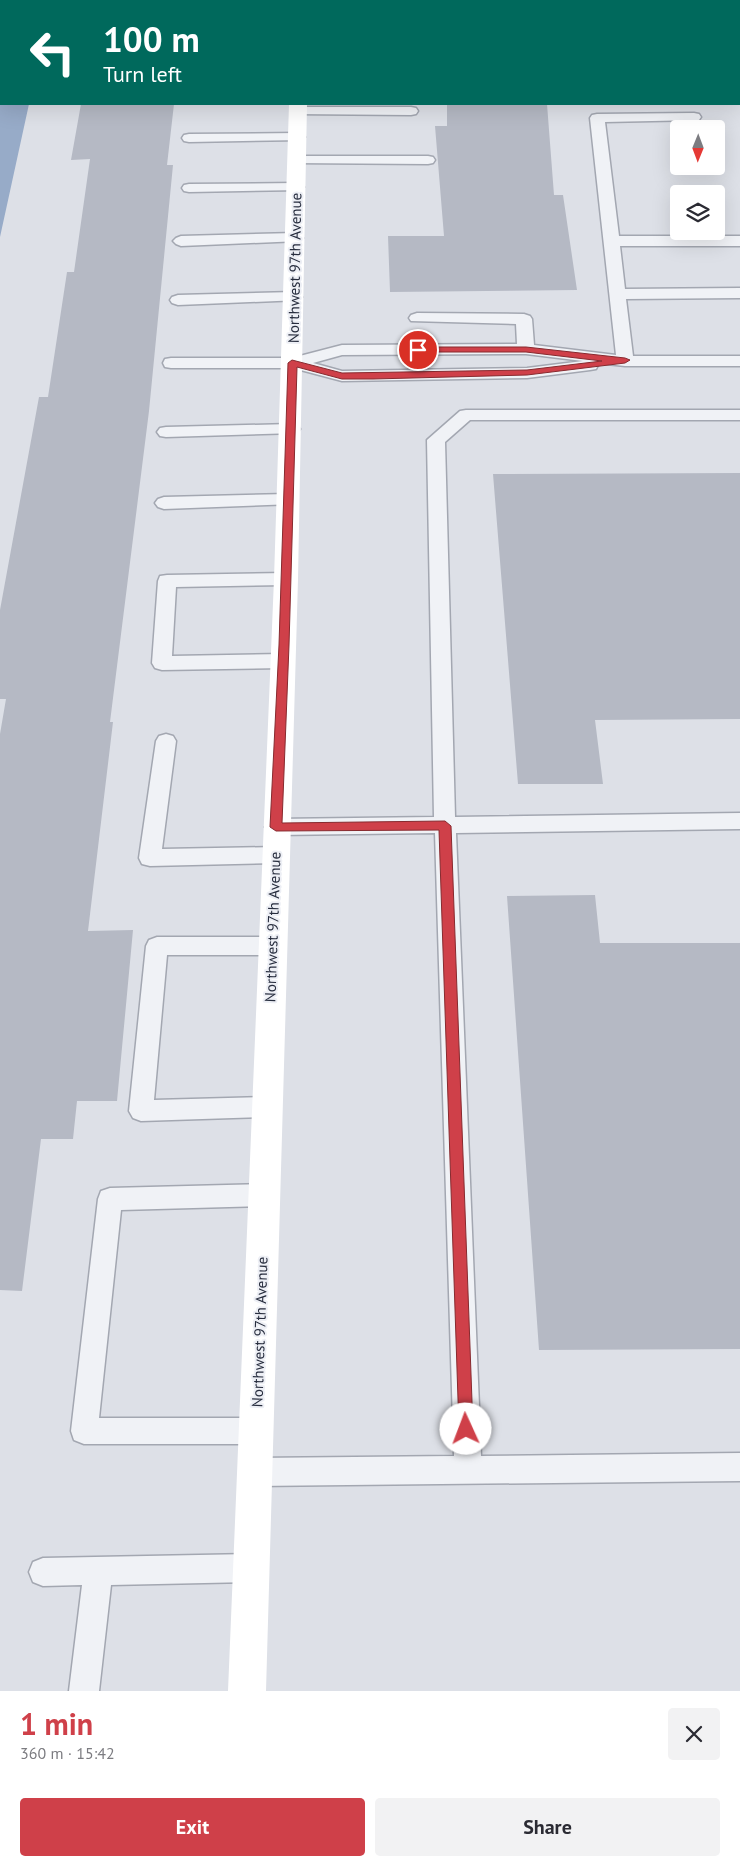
<!DOCTYPE html>
<html lang="en">
<head>
<meta charset="utf-8">
<style>
	:root { --surface:#fff; --page:#f2f2f3; --text:#2b2b33; --muted:#7c7c81; --accent:#cf4049 }
	body { margin:0; font-family:"PT Sans",sans-serif; background:var(--page); color:var(--text); height:100vh; display:flex; flex-direction:column; font-size:19px; white-space:nowrap }
	* { box-sizing:border-box; margin:0 }
	p { font-size:16px; color:var(--muted) }
	.icon { flex:none; width:28px; height:28px; fill:none; stroke:currentColor; stroke-width:2; stroke-linecap:round; stroke-linejoin:round }
	.map { position:relative; height:1691px; overflow:hidden }
	.sheet { display:flex; flex-direction:column; background:var(--surface); flex:1 }
	.sheet>* { flex:none }
	.banner { position:absolute; left:0px; top:0px; width:740px; height:105px; box-shadow:0 5px 20px #0002; background:#00695c; color:#fff; overflow:hidden }
	.needle { width:32px; rotate:181deg }
	.tools { position:absolute; left:670px; top:120px; display:grid; gap:10px }
	.tools a { display:grid; place-items:center; width:55px; height:55px; border-radius:5px; background:var(--surface); box-shadow:0 5px 20px #0002; font-size:25px }
	.pin { position:absolute; display:grid; place-items:center; width:42px; height:42px; color:#fff; margin:-21px; border:2px solid #fff; border-radius:50%; box-shadow:0 1px 5px #0007 }
	.me { position:absolute; width:55px; margin:-28px; rotate:358deg; stroke-linejoin:round; filter:drop-shadow(0 0 4px #0008) }
	.turn { display:flex; align-items:center; gap:18px; height:105px; padding:0 20px; font-size:22px }
	.turn .icon { width:65px; height:65px; stroke-width:2.5 }
	.turn b { display:block; font-size:35px; line-height:42px }
	.round { display:grid; place-items:center; flex:none; width:52px; height:52px; border-radius:5px; background:var(--page) }
	.headline { display:flex; align-items:center; justify-content:space-between; height:85px; padding:0 20px }
	h1 { font-size:30px; font-weight:800; line-height:38px; color:var(--accent) }
	.action { display:flex; gap:10px; margin-top:auto; padding:10px 20px }
	.action a { flex:1; height:58px; border-radius:5px; background:var(--accent); color:#fff; font-size:20px; font-weight:800; line-height:58px; text-align:center }
	.action a+a { background:var(--page); color:var(--text) }
	.map>svg:first-child { display:block }
	.water { fill:#97abc8 }
	.building { fill:#b5b9c4 }
	.lines { fill:none; stroke-linecap:round; stroke-linejoin:round }
	.lane-casing { stroke:#a3a7b1; stroke-width:3 }
	.lane { fill:#f0f2f6; fill-rule:evenodd }
	.secondary { fill:#fff; fill-rule:evenodd }
	.route { fill:#cf4049; stroke:#872a2f }
	.labels { text-anchor:middle; stroke-width:4; stroke-linejoin:round; paint-order:stroke }
	.street-label { font-size:15px; fill:#272d3e; stroke:#edeff5 }
</style>
</head>
<body>
<div class="map">
<svg width="740" height="1691" viewBox="0 0 740 1691">
	<rect width="100%" height="100%" fill="#dde0e7"/>
	<polygon class="water" points="0,0 52,0 1,1 1,104 29,104 0,237"/>
	<g class="building">
		<polygon points="81,104 174,104 167,165 173,165 149,411 110,722 113,722 88,931 133,930 117,1101 77,1101 73,1139 41,1139 22,1291 0,1290 0,734 6,699 0,699 0,610 39,397 48,397 67,272 74,272 90,159 71,160"/>
		<polygon points="447,104 547,104 554,195 563,195 577,290 390,292 388,236 444,236 435,126 447,126"/>
		<polygon points="740,473 740,719 595,720 603,784 518,784 493,474"/>
		<polygon points="595,895 600,943 740,943 740,1349 539,1350 507,896"/>
	</g>
	<g class="lines">
		<g class="lane-casing">
			<g id="lane">
				<polygon points="383,0 397,0 397,1 384,1"/>
				<polygon points="441,0 455,0 455,1 442,1"/>
				<polygon points="514,0 528,0 528,1 515,1"/>
				<rect x="739" y="40" width="1" height="8"/>
				<polygon points="298,107 411,107 416,108 418,111 416,114 411,115 293,114 291,111 293,108"/>
				<path d="M694,113L699,114L701,117L699,120L605,122L619,236H740V246H620L625,289L740,288V298L626,299L633,356H740V366H625L597,363L598,365L596,369L590,370L527,378L342,381L293,368H171L165,367L163,363L165,359L171,358H292L342,345L517,344L516,324L411,321L409,318L411,315L417,313L524,314L530,316L532,319L534,345L616,355L590,118L592,115L597,114ZM526,354L583,361L527,368L342,371L313,363L342,355Z"/>
				<polygon points="298,133 303,134 305,137 303,140 189,142 184,141 182,138 184,135 189,134"/>
				<polygon points="297,156 428,156 433,157 435,160 433,163 428,164 292,163 290,160 292,157"/>
				<polygon points="297,183 302,184 304,187 302,190 189,192 184,191 182,188 184,185 189,184"/>
				<polygon points="295,233 300,235 303,238 300,241 181,246 176,244 173,241 176,238 181,236"/>
				<polygon points="294,292 300,294 302,297 300,300 178,305 172,303 170,300 172,297 178,295"/>
				<polygon points="466,410 740,410 740,420 470,420 445,442 455,817 740,813 740,829 456,833 481,1456 740,1453 740,1481 255,1486 245,1482 241,1472 245,1462 255,1458 454,1456 435,833 276,835 269,833 265,827 269,821 276,819 434,817 427,440 460,411"/>
				<polygon points="291,424 297,425 300,429 297,433 166,437 160,436 157,432 160,428 166,427"/>
				<polygon points="288,494 294,496 297,500 294,504 164,509 158,507 155,503 158,499 164,497"/>
				<polygon points="286,573 293,574 295,579 293,584 286,585 176,587 172,656 283,654 290,656 293,661 290,666 283,668 162,670 155,668 152,663 158,581 160,576 167,575"/>
				<polygon points="166,734 173,736 176,741 162,849 276,847 284,849 287,855 284,861 276,863 150,866 142,864 139,858 156,741 159,736"/>
				<polygon points="157,937 273,937 281,940 284,946 281,952 273,955 167,955 154,1100 267,1097 275,1100 279,1107 275,1114 267,1117 141,1121 133,1118 129,1111 146,946 149,940"/>
				<polygon points="265,1184 274,1187 277,1195 274,1203 265,1206 121,1210 99,1418 256,1418 266,1422 269,1431 266,1440 256,1444 84,1444 74,1440 71,1431 98,1199 101,1191 110,1188"/>
				<polygon points="251,1554 261,1558 265,1568 261,1578 251,1582 111,1585 99,1691 69,1691 82,1585 43,1586 33,1582 29,1572 33,1562 43,1558"/>
			</g>
		</g>
		<use href="#lane" class="lane"/>
		<g class="secondary">
			<rect x="292" y="0" width="16" height="1"/>
			<polygon points="289,104 307,104 298,579 266,1691 228,1691 274,579"/>
		</g>
	</g>
	<polygon class="route" points="418,347 526,347 625,358 630,360 625,363 527,375 373,379 342,379 297,367 289,645 282,823 445,821 451,826 473,1429 471,1434 466,1436 461,1434 459,1429 439,830 276,831 270,827 279,645 288,363 292,360 342,373 527,370 602,361 526,352 415,352 413,350"/>
	<g class="labels">
		<g class="street-label">
			<text transform="translate(295 268) rotate(-89)" y="5">Northwest 97th Avenue</text>
			<text transform="translate(273 927) rotate(-88)" y="5">Northwest 97th Avenue</text>
			<text transform="translate(260 1332) rotate(-88)" y="5">Northwest 97th Avenue</text>
		</g>
	</g>
</svg>
<div class="tools">
<a><svg class="needle" viewBox="-14 -14 28 28"><path d="M0-13l5 13h-10z" fill="#e53935"/><path d="M0 13l5-13h-10z" fill="#7c7c81"/></svg></a>
<a><svg class="icon" aria-label="layers" viewBox="0 0 24 24"><path d="M12 4l9 5-9 5-9-5zM3 14l9 5 9-5"/></svg></a>
</div>
<div class="pin" style="left:418px;top:350px;background:#d93025"><svg class="icon" aria-label="arrive" viewBox="0 0 24 24"><path d="M6 21V4h12l-3 4 3 4H6"/></svg></div>
<svg class="me" style="left:466px;top:1429px" viewBox="-20 -20 40 40"><circle r="19" fill="#fff"/><path d="M0-13L10 11 0 6-10 11z" fill="#cf4049"/></svg>
<div class="banner">
<div class="turn"><svg class="icon" aria-label="left" viewBox="0 0 24 24"><path d="M17 20v-9H6M10 6l-5 5 5 5"/></svg><div><b>100 m</b>Turn left</div></div>
</div>
</div>
<section class="sheet">
<div class="headline"><div><h1>1 min</h1><p>360 m · 15:42</p></div><a class="round"><svg class="icon" aria-label="close" viewBox="0 0 24 24"><path d="M6 6l12 12M18 6L6 18"/></svg></a></div>
<div class="action"><a>Exit</a><a>Share</a></div>
</section>
</body>
</html>
